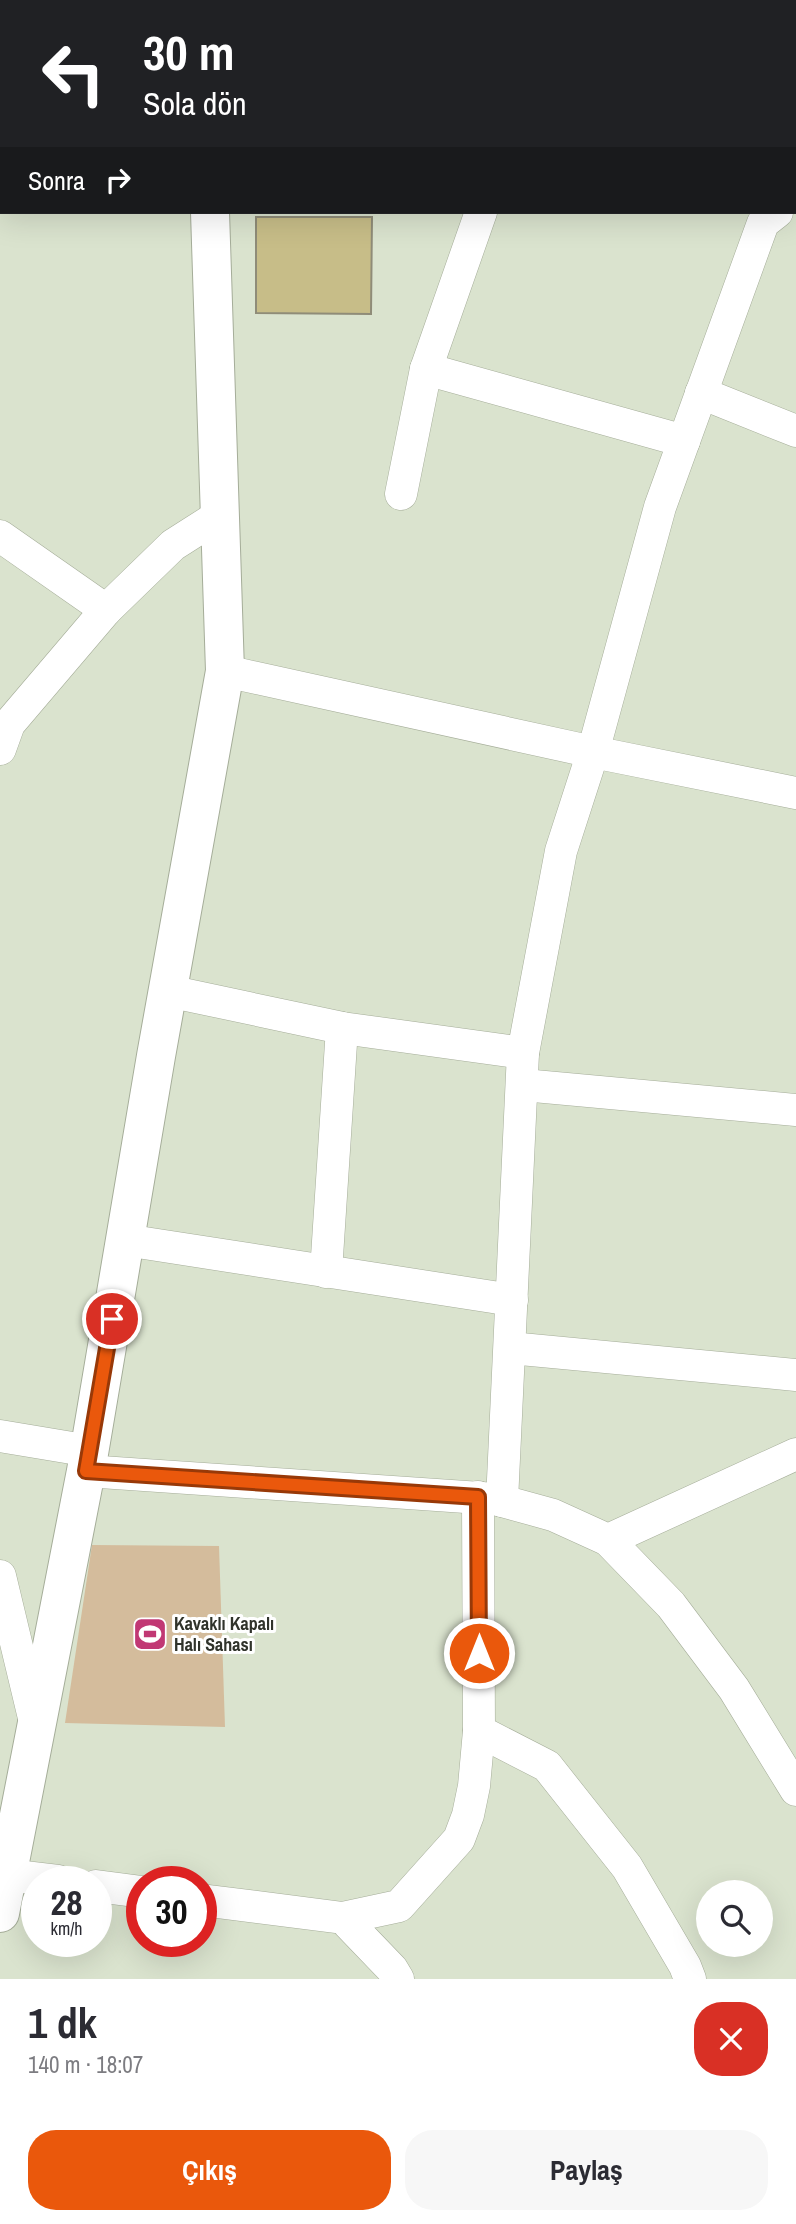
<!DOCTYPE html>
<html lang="tr">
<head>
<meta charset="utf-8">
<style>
	:root { --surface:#fff; --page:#f7f7f7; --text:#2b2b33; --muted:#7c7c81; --accent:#ea580c }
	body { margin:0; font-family:"Archivo Narrow",sans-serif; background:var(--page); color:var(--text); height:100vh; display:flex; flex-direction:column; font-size:26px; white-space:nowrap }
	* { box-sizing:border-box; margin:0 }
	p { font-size:23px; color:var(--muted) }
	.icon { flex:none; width:38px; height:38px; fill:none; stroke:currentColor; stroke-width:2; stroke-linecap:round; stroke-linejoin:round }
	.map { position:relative; height:1979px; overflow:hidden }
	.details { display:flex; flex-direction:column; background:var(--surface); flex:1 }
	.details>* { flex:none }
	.top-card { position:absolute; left:0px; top:0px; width:796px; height:214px; box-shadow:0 7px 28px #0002; background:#202124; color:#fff; overflow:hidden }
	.fabs { position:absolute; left:696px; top:1880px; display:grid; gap:14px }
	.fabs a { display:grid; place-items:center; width:77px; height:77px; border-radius:50%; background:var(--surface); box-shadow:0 7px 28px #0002; font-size:35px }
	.speed { position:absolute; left:21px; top:1866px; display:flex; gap:14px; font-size:35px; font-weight:700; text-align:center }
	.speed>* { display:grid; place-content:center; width:91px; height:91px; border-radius:50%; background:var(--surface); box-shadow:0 7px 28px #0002; line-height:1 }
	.speed small { font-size:18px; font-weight:400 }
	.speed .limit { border:10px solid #d22; background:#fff; color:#111 }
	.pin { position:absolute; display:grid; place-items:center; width:60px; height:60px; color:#fff; margin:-30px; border:4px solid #fff; border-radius:50%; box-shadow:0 2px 7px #0007 }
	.me { position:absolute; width:77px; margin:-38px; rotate:0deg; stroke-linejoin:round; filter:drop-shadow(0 0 5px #0008) }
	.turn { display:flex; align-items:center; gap:24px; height:147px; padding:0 28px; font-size:32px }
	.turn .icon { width:91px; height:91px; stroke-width:2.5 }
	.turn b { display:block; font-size:49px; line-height:60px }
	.then { display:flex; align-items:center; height:66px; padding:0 28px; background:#0003; gap:14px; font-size:26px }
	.round { display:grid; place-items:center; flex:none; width:74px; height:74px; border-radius:28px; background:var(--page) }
	.overview { display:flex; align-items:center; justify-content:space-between; height:119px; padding:0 28px }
	h1 { font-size:42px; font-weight:800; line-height:52px }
	.cta { display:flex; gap:14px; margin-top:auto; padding:14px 28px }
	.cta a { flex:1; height:80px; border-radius:28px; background:var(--accent); color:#fff; font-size:28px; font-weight:800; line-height:80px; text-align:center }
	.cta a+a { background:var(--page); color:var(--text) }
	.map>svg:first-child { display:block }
	.green { fill:#d4bc9c }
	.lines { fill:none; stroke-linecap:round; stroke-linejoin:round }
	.stream { stroke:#5b897c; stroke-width:10 }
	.building { fill:#c7bd88; stroke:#8f8c78; stroke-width:2 }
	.street-casing { stroke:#a5ad99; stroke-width:33 }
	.secondary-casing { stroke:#a5ad99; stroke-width:40 }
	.street { stroke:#fff; stroke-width:32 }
	.secondary { stroke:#fff; stroke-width:38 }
	.route-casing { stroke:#983908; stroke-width:18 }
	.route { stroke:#ea580c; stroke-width:12 }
	.labels { text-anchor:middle; stroke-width:6; stroke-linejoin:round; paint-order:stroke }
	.poi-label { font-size:18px; font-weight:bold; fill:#30332b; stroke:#fff; text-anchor:start }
</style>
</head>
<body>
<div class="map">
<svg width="796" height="1979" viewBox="0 0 796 1979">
	<rect width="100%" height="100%" fill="#dae3ce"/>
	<polygon class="green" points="92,1545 219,1546 225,1727 65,1723"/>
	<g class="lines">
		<polyline class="stream" points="0,121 2,120"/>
	</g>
	<polygon class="building" points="256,217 372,217 371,314 256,313"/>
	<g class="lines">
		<g class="street-casing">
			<g id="street">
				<polyline points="427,0 431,2"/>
				<polyline points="794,163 796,163"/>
				<polyline points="0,183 2,182"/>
				<polyline points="794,197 796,196"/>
				<polyline points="426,369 684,441"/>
				<polyline points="701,393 796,431"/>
				<polyline points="401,494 426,369 481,212"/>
				<polyline points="0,536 106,610"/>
				<polyline points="225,671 593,752 796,793"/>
				<polyline points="0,749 9,724 106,610 173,545 220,515"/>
				<polyline points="168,991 342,1028 523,1053"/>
				<polyline points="523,1085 796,1110"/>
				<polyline points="125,1240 512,1300"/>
				<polyline points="326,1272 342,1028"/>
				<polyline points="510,1348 796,1375"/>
				<polyline points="0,1436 90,1451"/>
				<polyline points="86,1471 495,1499 553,1515 608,1540 796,1454"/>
				<polyline points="502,1501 523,1053 561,851 593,752 660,507 763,223 777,212"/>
				<polyline points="608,1540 671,1605 734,1689 796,1790"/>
				<polyline points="0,1576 35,1722"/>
				<polyline points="479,1731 547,1766 627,1867 685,1966 690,1979"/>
				<polyline points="7,1875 58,1881"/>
				<polyline points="96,1886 142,1892"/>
				<polyline points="201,1900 343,1918 392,1969 398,1979"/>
				<polyline points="343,1918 399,1906 459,1839 468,1815 474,1786 479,1731 478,1497"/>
			</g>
		</g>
		<g class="secondary-casing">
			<g id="secondary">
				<polyline points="70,0 73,2"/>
				<polyline points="108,0 112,2"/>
				<polyline points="235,2 235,0"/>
				<polyline points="0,1913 86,1471 156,1056 225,671 210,212"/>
			</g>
		</g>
		<use href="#street" class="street"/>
		<use href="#secondary" class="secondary"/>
	</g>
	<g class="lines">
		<g class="route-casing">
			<polyline id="route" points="112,1319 86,1471 478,1497 479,1653"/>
		</g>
		<use href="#route" class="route"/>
	</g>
	<defs>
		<g id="stadium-square" transform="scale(1.75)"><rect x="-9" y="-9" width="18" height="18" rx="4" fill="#c13874" stroke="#fff"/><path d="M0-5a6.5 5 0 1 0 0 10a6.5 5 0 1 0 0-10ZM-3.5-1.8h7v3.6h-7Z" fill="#fff"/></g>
	</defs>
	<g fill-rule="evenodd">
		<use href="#stadium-square" x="150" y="1634"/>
	</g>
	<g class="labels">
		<g class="poi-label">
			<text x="174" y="1630">Kavaklı Kapalı<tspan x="174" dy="21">Halı Sahası</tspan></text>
		</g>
	</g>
</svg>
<div class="fabs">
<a><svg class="icon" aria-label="search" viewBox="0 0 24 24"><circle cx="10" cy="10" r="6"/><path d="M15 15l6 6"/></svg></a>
</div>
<div class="speed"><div>28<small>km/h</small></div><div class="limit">30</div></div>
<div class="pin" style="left:112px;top:1319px;background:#d93025"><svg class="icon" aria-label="arrive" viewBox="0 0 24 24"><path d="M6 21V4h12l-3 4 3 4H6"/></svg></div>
<svg class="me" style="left:479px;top:1653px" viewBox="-20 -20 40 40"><circle r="17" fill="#ea580c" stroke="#fff" stroke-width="3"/><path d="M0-11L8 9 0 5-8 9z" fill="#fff"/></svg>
<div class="top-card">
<div class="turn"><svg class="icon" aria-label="left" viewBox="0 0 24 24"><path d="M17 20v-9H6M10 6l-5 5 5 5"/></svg><div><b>30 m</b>Sola dön</div></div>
<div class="then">Sonra<svg class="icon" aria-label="right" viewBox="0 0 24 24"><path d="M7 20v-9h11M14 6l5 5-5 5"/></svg></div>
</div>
</div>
<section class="details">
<div class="overview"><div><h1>1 dk</h1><p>140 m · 18:07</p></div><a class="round" style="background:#d93025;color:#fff"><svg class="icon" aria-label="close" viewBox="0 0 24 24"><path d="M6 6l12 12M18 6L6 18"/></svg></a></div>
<div class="cta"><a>Çıkış</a><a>Paylaş</a></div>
</section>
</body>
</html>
